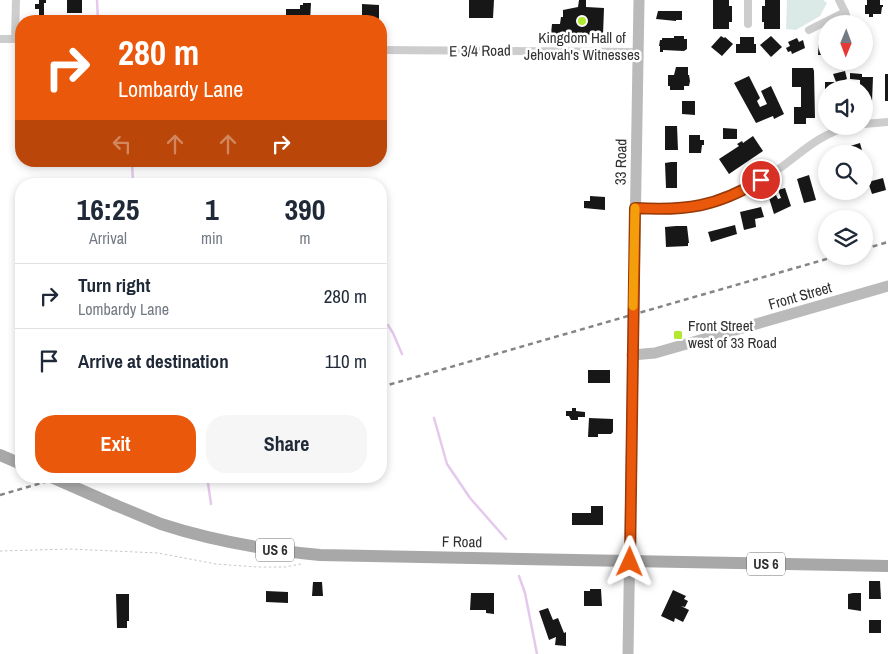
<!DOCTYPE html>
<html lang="en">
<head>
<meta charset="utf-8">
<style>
	:root { --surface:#fff; --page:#f6f6f7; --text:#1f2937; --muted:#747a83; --line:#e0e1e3; --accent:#ea580c }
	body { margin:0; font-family:"Archivo Narrow",sans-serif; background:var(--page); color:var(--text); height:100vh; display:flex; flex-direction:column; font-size:19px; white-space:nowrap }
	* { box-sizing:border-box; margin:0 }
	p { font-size:16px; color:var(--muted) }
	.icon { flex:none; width:28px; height:28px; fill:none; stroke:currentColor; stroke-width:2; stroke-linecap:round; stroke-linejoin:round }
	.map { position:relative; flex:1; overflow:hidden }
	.side { position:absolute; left:15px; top:178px; width:372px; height:305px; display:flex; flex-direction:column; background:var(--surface); border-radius:20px; box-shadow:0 2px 8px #0003 }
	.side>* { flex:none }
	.top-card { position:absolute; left:15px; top:15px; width:372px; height:152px; border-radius:20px; box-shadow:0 2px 8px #0003; background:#ea580c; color:#fff; overflow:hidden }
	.needle { width:32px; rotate:181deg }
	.controls { position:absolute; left:818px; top:15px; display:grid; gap:10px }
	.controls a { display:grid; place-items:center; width:55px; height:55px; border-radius:50%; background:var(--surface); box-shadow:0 2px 8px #0003; font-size:25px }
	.pin { position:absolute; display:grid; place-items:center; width:42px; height:42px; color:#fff; margin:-21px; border:2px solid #fff; border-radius:50%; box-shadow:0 1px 5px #0007 }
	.me { position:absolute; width:55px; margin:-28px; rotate:1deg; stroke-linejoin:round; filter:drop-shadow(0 0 4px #0008) }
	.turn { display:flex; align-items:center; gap:18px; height:105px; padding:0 20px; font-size:22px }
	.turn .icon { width:65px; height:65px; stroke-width:2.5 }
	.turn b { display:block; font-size:35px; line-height:42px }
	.lanes { display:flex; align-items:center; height:48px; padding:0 20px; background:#0003; justify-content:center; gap:25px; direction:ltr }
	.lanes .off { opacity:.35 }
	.eta { display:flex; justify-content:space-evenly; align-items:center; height:85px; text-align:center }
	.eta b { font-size:30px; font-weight:700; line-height:35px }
	.button { display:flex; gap:10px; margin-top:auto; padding:10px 20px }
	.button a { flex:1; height:58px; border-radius:20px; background:var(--accent); color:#fff; font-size:20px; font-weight:700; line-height:58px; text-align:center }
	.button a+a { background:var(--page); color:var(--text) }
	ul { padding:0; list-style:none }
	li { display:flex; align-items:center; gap:15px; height:65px; padding:0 20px; border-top:1px solid var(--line) }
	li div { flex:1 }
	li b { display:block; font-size:19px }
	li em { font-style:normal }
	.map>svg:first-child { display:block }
	.green { fill:#dbeae7 }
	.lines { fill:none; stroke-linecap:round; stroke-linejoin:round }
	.stream { stroke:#e5c9ed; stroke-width:2.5 }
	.building { fill:#171717 }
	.path { stroke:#c7c7c7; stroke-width:1; stroke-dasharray:2.5 2.5; stroke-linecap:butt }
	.street { stroke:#cdcdcd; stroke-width:8 }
	.secondary { stroke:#bababa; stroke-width:11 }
	.primary { stroke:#a8a8a8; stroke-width:12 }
	.rail { stroke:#858585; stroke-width:2.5; stroke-dasharray:5 4; stroke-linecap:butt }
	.primary-bridge { stroke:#a8a8a8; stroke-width:12 }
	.route-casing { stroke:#983908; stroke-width:12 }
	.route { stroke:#ea580c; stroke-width:9 }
	.slow { stroke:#f59e0b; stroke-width:9 }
	.poi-dot { fill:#b1e930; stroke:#fff; stroke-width:2 }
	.labels { text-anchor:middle; stroke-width:5; stroke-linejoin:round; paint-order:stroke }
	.shield { fill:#fff; stroke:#6e6e6e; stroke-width:1 }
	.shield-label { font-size:14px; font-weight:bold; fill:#303030 }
	.poi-label { font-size:15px; fill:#303030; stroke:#fff }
	.street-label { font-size:15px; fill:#303030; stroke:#fff }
</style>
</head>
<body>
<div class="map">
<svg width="888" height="654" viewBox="0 0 888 654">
	<rect width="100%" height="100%" fill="#fff"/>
	<polygon class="green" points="787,0 823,0 827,3 820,16 796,30 786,29"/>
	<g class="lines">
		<g class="stream">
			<polyline points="97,0 98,21"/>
			<polyline points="132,161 133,184"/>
			<polyline points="388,325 393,333 402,354"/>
			<polyline points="434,418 447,464 470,498 506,539"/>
			<polyline points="207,476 211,504"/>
			<polyline points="519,576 525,593 537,654"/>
		</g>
	</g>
	<g class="building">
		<polygon points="39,0 46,0 46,3 44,3 44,21 39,21 39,9 35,9 35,4 39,4"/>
		<rect x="67" y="0" width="15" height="13"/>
		<polygon points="469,0 494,0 493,18 469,18"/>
		<polygon points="579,0 586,0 586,7 604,8 603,35 551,34 552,24 560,24 561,17 563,17 563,10 578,7"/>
		<polygon points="713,0 729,0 729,6 732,6 732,22 729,22 729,29 713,29"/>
		<polygon points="765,0 780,0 780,29 764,29 764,22 762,22 762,6 765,6"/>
		<polygon points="867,0 880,0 880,5 883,5 883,7 882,7 881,14 873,14 873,17 869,17 869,14 865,14 865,5 867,5"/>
		<polygon points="303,3 311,3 310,21 286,21 286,9 300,9 300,5 303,5"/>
		<polygon points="362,4 379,5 379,21 362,21"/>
		<polygon points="658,11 682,11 682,20 676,20 676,21 656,19"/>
		<polygon points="114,15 131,16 131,21 114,21"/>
		<rect x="230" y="15" width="17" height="6"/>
		<polygon points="674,36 684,36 684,39 687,39 687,49 684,51 663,50 663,52 660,52 660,46 659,46 660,40 662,40 662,38 674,38"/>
		<polygon points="721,36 724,38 725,37 733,44 722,56 711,47"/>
		<polygon points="771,36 782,47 771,57 760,45"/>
		<polygon points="819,36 826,36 826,55 818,55"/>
		<polygon points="740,37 754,37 754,44 756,44 756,53 736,53 736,44 740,44"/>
		<polygon points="797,38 799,42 803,40 805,48 792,54 791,51 788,52 786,48 790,46 788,42"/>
		<polygon points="676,67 688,67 688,75 689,75 690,81 689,86 684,86 684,90 670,90 670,86 668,86 668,75 674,75"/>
		<polygon points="792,68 813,68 814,71 815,118 806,118 806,124 794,124 794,107 801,107 801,87 792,87"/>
		<polygon points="845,71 847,79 838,82 838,89 825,89 825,82 836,82 833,74"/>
		<polygon points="850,73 862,74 862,77 873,77 872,102 864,102 864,89 860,89 860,80 850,79"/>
		<rect x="885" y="74" width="3" height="27"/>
		<polygon points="749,76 760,98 757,101 760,107 767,104 761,91 771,86 784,114 774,119 773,116 756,123 734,83"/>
		<polygon points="682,101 695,101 695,115 682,114"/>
		<polygon points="665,126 677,126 678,150 665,150"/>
		<polygon points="723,128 737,129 737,139 723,139"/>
		<polygon points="689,135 700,135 700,140 704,140 704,145 702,145 701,153 689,153"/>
		<polygon points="753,136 763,151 729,174 719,159 739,146 737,144 742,141 743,143"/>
		<polygon points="860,143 863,154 849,154 847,147"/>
		<polygon points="864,156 871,181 864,183"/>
		<polygon points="671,162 677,162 677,188 666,188 665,163"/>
		<polygon points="809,175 816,200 804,203 797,179"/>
		<polygon points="883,178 886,190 872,194 868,182"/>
		<polygon points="785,188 791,206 774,214 769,198 776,195 778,199 781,198 778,190"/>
		<polygon points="590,196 605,197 605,210 584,208 584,201 590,201"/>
		<polygon points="761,207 764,217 755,219 756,227 744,230 740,212"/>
		<polygon points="735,225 737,234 711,242 708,232"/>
		<polygon points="676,226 687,226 689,243 688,243 688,246 666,247 665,227"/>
		<rect x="588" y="370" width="22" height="13"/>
		<polygon points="572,408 576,408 576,411 585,412 585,417 578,417 578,420 571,420 569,416 566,416 566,411 572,411"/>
		<polygon points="589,418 613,419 613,432 611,434 598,434 598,437 588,437"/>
		<polygon points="591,506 603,506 603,525 572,525 572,513 591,513"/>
		<polygon points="869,581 880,581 881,599 869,599"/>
		<polygon points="313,582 322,582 323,596 312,596"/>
		<polygon points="590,589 601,589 602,606 584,606 584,591 590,591"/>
		<polygon points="673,590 686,596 684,599 688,601 685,607 681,606 689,610 683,622 675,618 674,622 661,616"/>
		<polygon points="266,591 288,592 288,603 266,602"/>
		<polygon points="471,593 494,593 494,614 486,613 486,610 470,610"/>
		<polygon points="853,593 861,593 861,611 848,609 848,594"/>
		<polygon points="116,594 129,594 129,621 127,621 127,628 117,628"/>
		<polygon points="548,608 553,620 558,618 564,633 566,632 566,646 555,645 556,637 549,640 539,611"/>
		<rect x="869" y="620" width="12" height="13"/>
	</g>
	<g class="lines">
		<polyline class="path" points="0,551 70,549 158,553 216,564 257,567 285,567 301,564"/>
		<g class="street">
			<polyline points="845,12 849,24"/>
			<polyline points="748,24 748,0"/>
			<polyline points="809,30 845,12 839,0"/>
			<polyline points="0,39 21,39"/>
			<polyline points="15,39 16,0"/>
			<polyline points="381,50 638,52"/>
			<polyline points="864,124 888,122"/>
			<path d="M635,208C694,211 727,205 776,171C803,152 817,135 851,126"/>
		</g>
		<g class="secondary">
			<polyline points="632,355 655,353 888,286"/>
			<polyline points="628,654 639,0"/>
		</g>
		<g class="primary">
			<polyline points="0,455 21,464"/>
			<path d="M115,505C130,511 146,518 161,524C213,541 266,550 320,555L888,566"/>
		</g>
		<g class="rail">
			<polyline points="864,249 888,242"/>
			<polyline points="381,387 837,256"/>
			<polyline points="0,495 66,476"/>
		</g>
		<polyline class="primary-bridge" points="49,476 115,505"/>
	</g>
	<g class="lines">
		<g class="route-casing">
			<path id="route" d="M630,562L635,208C686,211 716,207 761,180"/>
		</g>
		<use href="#route" class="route"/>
		<polyline class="slow" points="633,306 635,208"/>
	</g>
	<g class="poi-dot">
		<circle cx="582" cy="21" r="5"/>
		<rect x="673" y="330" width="10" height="10" rx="2.5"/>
	</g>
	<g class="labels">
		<g class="shield">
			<rect x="256" y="538.5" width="38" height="23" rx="4"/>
			<rect x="747" y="552.5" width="38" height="23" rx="4"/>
		</g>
		<g class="shield-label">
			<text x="275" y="555">US 6</text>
			<text x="766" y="569">US 6</text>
		</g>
		<g class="poi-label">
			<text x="582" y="43">Kingdom Hall of<tspan x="582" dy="17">Jehovah's Witnesses</tspan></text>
			<text x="688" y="331" text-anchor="start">Front Street<tspan x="688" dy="17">west of 33 Road</tspan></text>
		</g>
		<g class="street-label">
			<text transform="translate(480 51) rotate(-1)" y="5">E 3/4 Road</text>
			<text transform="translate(621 162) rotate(-89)" y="5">33 Road</text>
			<text transform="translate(800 296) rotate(-16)" y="5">Front Street</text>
			<text transform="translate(462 542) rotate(1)" y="5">F Road</text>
		</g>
	</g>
</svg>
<div class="controls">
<a><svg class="needle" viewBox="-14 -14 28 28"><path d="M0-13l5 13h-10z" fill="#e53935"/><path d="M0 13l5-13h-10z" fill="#747a83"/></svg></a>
<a><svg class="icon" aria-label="sound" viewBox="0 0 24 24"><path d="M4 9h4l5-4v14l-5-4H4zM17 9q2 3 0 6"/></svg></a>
<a><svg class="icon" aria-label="search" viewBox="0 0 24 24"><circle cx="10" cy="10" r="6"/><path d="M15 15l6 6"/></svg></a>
<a><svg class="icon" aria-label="layers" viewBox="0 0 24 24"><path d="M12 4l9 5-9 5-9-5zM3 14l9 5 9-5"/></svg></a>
</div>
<div class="pin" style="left:761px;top:180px;background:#d93025"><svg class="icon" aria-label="arrive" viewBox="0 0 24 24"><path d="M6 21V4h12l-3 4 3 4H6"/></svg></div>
<svg class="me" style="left:630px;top:562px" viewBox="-20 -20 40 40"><path d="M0-17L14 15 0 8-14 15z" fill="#ea580c" stroke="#fff" stroke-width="4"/></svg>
<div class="top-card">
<div class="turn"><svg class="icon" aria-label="right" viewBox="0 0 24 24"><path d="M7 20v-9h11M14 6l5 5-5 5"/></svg><div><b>280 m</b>Lombardy Lane</div></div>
<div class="lanes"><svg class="icon off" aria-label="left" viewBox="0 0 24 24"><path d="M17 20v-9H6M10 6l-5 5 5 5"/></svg><svg class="icon off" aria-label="ahead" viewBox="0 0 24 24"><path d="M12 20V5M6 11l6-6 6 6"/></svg><svg class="icon off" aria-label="ahead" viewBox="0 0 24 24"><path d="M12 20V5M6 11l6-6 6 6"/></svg><svg class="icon" aria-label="right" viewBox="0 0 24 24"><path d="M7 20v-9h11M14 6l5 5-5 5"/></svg></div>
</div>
<section class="side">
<div class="eta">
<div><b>16:25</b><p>Arrival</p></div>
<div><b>1</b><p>min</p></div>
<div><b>390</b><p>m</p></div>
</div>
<ul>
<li><svg class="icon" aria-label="right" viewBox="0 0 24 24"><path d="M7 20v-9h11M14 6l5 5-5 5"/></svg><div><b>Turn right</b><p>Lombardy Lane</p></div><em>280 m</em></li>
<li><svg class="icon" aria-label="arrive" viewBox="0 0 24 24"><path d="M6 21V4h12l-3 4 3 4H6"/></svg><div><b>Arrive at destination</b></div><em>110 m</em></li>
</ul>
<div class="button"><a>Exit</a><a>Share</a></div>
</section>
</div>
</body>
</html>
